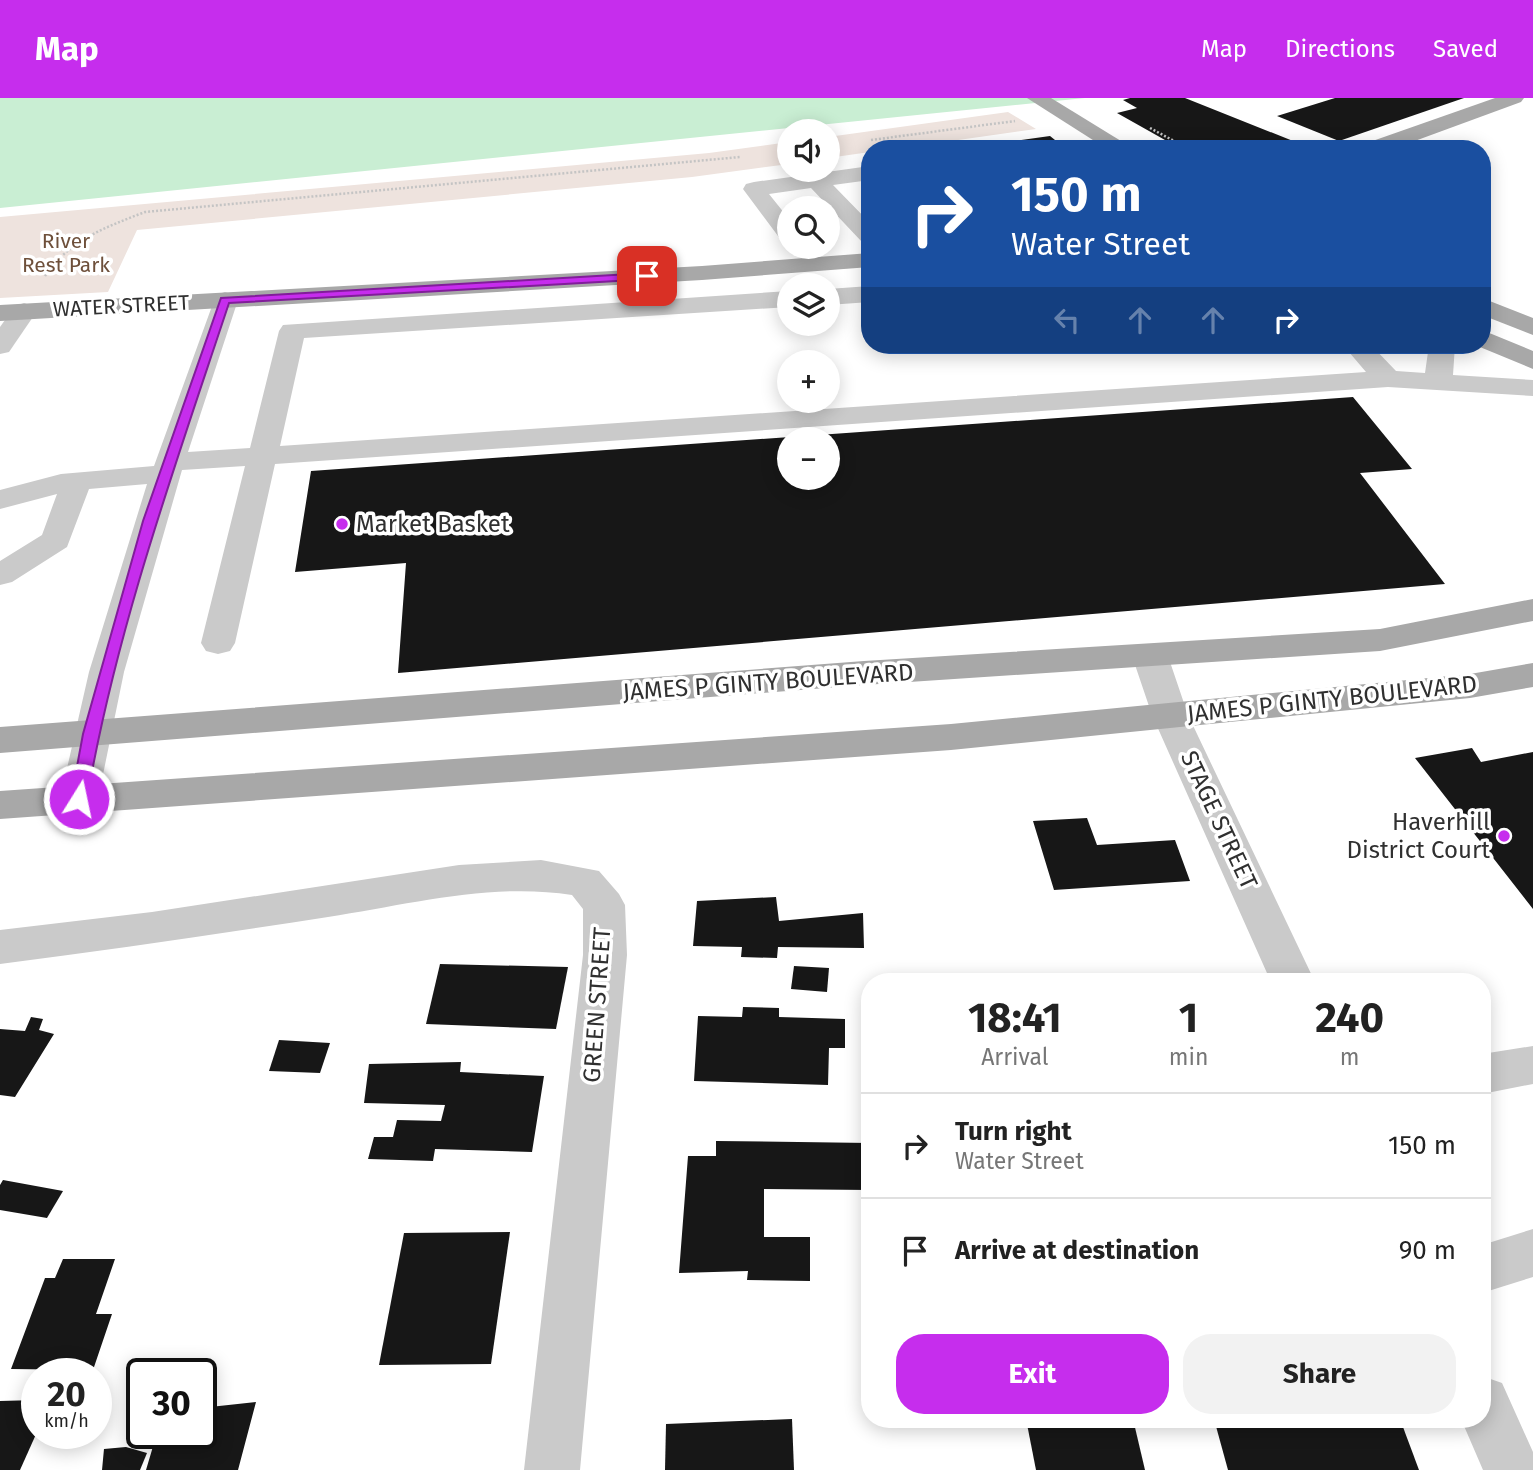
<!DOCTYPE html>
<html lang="en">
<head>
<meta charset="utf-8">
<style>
	:root { --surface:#fff; --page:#f2f2f2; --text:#222; --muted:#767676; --line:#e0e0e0; --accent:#c62ded }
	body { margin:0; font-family:"Fira Sans",sans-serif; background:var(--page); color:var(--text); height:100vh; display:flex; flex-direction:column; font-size:26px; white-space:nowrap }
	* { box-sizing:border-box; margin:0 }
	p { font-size:23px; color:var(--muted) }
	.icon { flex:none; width:38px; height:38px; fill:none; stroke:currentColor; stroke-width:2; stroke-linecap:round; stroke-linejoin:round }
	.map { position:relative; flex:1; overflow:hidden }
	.drawer { position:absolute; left:861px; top:875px; width:630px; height:455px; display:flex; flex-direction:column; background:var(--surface); border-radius:28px; box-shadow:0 4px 18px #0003 }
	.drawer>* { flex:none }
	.guide { position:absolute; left:861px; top:42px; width:630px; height:214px; border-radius:28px; box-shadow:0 4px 18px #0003; background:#1a4fa0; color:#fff; overflow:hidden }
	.buttons { position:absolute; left:777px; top:21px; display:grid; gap:14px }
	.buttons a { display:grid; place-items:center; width:63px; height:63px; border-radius:50%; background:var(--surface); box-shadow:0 4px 18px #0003; font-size:35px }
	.speed { position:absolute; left:21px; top:1260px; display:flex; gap:14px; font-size:35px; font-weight:700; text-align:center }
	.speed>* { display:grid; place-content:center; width:91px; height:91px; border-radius:50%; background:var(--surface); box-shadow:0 4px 18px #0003; line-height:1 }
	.speed small { font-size:18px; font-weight:400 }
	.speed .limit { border:4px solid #111; border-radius:10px; background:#fff; color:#111 }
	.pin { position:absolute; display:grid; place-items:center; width:60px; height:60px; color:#fff; margin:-30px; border-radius:14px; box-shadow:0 4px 10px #0006 }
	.me { position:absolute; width:77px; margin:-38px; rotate:10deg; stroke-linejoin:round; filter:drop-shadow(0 0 5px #0008) }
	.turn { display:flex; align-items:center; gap:24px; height:147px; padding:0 35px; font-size:32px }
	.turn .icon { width:91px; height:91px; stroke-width:2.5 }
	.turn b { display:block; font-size:49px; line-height:60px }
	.lanes { display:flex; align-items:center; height:66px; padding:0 35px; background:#0003; justify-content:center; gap:35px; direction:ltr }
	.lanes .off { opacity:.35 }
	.eta { display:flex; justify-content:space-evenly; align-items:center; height:119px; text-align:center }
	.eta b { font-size:42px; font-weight:700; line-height:49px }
	.action { display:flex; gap:14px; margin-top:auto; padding:14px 35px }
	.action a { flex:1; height:80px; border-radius:28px; background:var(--accent); color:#fff; font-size:28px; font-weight:700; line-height:80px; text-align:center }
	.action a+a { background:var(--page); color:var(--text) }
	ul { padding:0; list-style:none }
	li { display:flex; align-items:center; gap:21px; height:105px; padding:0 35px; border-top:2px solid var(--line) }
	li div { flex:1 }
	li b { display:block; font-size:26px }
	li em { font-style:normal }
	header { display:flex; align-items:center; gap:42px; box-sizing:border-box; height:98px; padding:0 35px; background:var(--accent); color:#fff }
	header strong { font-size:33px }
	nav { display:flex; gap:38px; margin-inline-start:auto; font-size:24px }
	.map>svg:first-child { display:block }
	.green { fill:#eee3de }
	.water { fill:#c9eed3 }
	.building { fill:#171717; fill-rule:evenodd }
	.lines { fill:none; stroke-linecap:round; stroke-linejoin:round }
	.path { stroke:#c4c4c4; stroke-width:2.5; stroke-dasharray:2 2; stroke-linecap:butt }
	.minor { fill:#cacaca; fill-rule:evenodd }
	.major { fill:#a8a8a8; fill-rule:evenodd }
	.route { fill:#c62ded; stroke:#811d9a; stroke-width:2 }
	.poi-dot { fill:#c62ded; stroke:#fff; stroke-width:2.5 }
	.labels { text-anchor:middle; stroke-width:7; stroke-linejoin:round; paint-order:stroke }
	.far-park-label { font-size:21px; fill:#6e503b; stroke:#fff }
	.far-street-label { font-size:21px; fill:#303030; stroke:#fff }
	.poi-label { font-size:24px; fill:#303030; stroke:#fff; text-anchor:start }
	.street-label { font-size:24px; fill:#303030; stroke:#fff }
</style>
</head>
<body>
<header>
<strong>Map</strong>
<nav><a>Map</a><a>Directions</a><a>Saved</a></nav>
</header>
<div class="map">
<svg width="1533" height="1372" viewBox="0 0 1533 1372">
	<rect width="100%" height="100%" fill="#fff"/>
	<g class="green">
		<polygon points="1008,14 1036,31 895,51 870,51 870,54 828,60 828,39"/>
		<polygon points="789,44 789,66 692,79 137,132 108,194 0,200 0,119 709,55"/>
	</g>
	<polygon class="water" points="0,0 1085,0 0,110"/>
	<g class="building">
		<polygon points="1130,0 1185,0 1303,47 1287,51 1181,51 1117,15 1137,10 1123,2"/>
		<polygon points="1335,0 1464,0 1339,43 1277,18"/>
		<polygon points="1050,38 1065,50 971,51 971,49"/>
		<path d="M1353,299L1412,371L1360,375L1445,486L398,575L406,465L295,474L311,373ZM789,341H828V380H789Z"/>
		<polygon points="1472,650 1481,664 1533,654 1533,811 1415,660"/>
		<polygon points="1087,720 1097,747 1175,742 1190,783 1054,792 1033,723"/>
		<polygon points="776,799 779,823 863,815 864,850 778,849 777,860 741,859 742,849 693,848 697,803"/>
		<polygon points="440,866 568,869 556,931 426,926"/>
		<polygon points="794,868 829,870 827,894 791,891"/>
		<polygon points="743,909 779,910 779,919 845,921 845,950 829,950 828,987 694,983 698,918 742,919"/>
		<polygon points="31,919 43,921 39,932 54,936 15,999 0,997 0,931 25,933"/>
		<polygon points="279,942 330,945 320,975 269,973"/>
		<polygon points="461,964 460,974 544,978 532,1054 435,1051 433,1063 368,1061 374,1039 393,1039 397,1022 441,1023 445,1007 364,1005 369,966"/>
		<polygon points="716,1043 870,1045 870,1092 764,1091 764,1139 810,1139 810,1183 747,1182 748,1173 679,1175 688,1058 716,1058"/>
		<polygon points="3,1082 63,1093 47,1120 0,1112 0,1087"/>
		<polygon points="510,1134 491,1266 379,1267 404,1135"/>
		<polygon points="63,1161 115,1161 96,1216 112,1216 93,1272 11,1271 45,1180 55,1180"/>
		<polygon points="37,1302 37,1334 20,1372 0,1372 0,1303"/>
		<polygon points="256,1304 238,1372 146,1372 157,1335 201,1335 201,1307 210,1309"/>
		<polygon points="792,1321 794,1372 665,1372 666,1326"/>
		<polygon points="1026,1321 1133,1321 1145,1372 1036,1372"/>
		<polygon points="1214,1321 1400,1321 1419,1372 1228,1372"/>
		<polygon points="126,1349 147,1355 140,1372 102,1372 104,1351"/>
	</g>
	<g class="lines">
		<g class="path">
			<polyline points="1150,30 1189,51"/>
			<polyline points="871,42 1015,23"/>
			<path d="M45,178C69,142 106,129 145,114L740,59"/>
		</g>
		<g class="minor">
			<polygon points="870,68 870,82 833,87 870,125 870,146 862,144 811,90 769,96 789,121 789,144 781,142 743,91 746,86 754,84"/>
			<polygon points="870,188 870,204 828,207 828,191"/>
			<polygon points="789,193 789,209 304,240 280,348 1366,274 1343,247 1371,247 1396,273 1425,275 1429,247 1455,247 1453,277 1533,282 1533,298 1388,289 275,366 235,545 230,553 218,556 206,553 201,545 245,368 182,372 124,574 98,701 93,711 79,715 65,711 60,701 89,574 147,386 89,391 67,449 12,484 0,487 0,463 42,437 57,396 0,411 0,392 61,376 154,368 216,197 225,194 234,197 238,202 188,354 250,350 279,233 283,227"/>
			<polygon points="24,205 33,208 37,213 9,254 0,256 0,229 15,208"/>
			<polygon points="1150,547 1162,550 1168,558 1188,617 1315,884 1271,884 1152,617 1132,558 1138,550"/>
			<path d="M541,762L599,773L619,796L625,807L627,857L580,1372H524L583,857V811L572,797C492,784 407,807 328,819C219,836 110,852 0,866V832L152,814L459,767Z"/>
			<polygon points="1533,948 1533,986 1482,996 1482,956"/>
			<polygon points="1533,1131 1533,1179 1482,1195 1482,1147"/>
			<polygon points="1482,1278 1502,1285 1533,1354 1533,1372 1483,1372 1461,1321 1482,1321"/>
		</g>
		<g class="major">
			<polygon points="1027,0 1051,0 1134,51 1107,51"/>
			<polygon points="1495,0 1524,0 1521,4 1393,51 1361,51 1364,46"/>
			<polygon points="870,155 870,169 702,182 0,223 0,207 702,168"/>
			<polygon points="1482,200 1533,220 1533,237 1482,217"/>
			<polygon points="1482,232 1533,253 1533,271 1475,247 1482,247"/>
			<polygon points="1533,501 1533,523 1380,553 864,587 0,655 0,629 864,563 1380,531"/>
			<polygon points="1533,565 1533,589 1470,600 951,652 0,721 0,693 951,626 1470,576"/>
		</g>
	</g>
	<path class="route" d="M647,175L652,178L651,181L229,205C175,368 116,532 87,701L84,705H73L71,701L83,636L143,423L221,200Z"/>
	<g class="poi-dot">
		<circle cx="342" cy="426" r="7"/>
		<circle cx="1504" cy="738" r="7"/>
	</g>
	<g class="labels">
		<g class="far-park-label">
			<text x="66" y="150">River<tspan x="66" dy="24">Rest Park</tspan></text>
		</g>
		<g class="far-street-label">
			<text transform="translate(121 208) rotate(-3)" y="7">WATER STREET</text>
		</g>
		<g class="poi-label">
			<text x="356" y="434">Market Basket</text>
			<text x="1490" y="732" text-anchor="end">Haverhill<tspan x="1490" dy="28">District Court</tspan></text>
		</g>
		<g class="street-label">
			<text transform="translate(768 584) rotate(-4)" y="8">JAMES P GINTY BOULEVARD</text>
			<text transform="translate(1332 601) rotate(-6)" y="8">JAMES P GINTY BOULEVARD</text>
			<text transform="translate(1219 722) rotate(65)" y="8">STAGE STREET</text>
			<text transform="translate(597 907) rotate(-86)" y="8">GREEN STREET</text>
		</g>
	</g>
</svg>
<div class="buttons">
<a><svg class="icon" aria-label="sound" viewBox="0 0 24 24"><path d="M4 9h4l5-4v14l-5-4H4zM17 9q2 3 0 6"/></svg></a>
<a><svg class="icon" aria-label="search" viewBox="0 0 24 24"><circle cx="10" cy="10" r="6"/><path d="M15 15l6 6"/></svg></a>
<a><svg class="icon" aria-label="layers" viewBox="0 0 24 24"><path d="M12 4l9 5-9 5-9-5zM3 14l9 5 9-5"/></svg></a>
<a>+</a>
<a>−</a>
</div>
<div class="speed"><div>20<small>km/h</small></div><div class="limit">30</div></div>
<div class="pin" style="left:647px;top:178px;background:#d93025"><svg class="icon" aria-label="arrive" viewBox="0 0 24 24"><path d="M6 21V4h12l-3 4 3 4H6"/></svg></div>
<svg class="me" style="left:79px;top:701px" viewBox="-20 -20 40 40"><circle r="17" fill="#c62ded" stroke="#fff" stroke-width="3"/><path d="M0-11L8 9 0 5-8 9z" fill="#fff"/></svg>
<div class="guide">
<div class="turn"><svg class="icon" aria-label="right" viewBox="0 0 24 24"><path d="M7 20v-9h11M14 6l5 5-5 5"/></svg><div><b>150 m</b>Water Street</div></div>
<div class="lanes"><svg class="icon off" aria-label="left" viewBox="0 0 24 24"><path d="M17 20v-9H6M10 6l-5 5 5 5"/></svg><svg class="icon off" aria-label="ahead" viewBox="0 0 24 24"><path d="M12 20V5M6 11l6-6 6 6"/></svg><svg class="icon off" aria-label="ahead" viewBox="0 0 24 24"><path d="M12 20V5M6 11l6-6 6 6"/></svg><svg class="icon" aria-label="right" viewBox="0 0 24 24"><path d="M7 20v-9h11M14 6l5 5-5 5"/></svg></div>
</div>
<section class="drawer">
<div class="eta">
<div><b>18:41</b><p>Arrival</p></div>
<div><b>1</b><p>min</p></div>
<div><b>240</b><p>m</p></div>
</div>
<ul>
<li><svg class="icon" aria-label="right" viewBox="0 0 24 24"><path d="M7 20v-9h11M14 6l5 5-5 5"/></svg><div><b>Turn right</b><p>Water Street</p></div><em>150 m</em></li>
<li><svg class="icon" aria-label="arrive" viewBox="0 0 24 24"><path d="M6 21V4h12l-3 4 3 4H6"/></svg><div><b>Arrive at destination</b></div><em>90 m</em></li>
</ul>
<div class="action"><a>Exit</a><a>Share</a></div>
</section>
</div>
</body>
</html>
